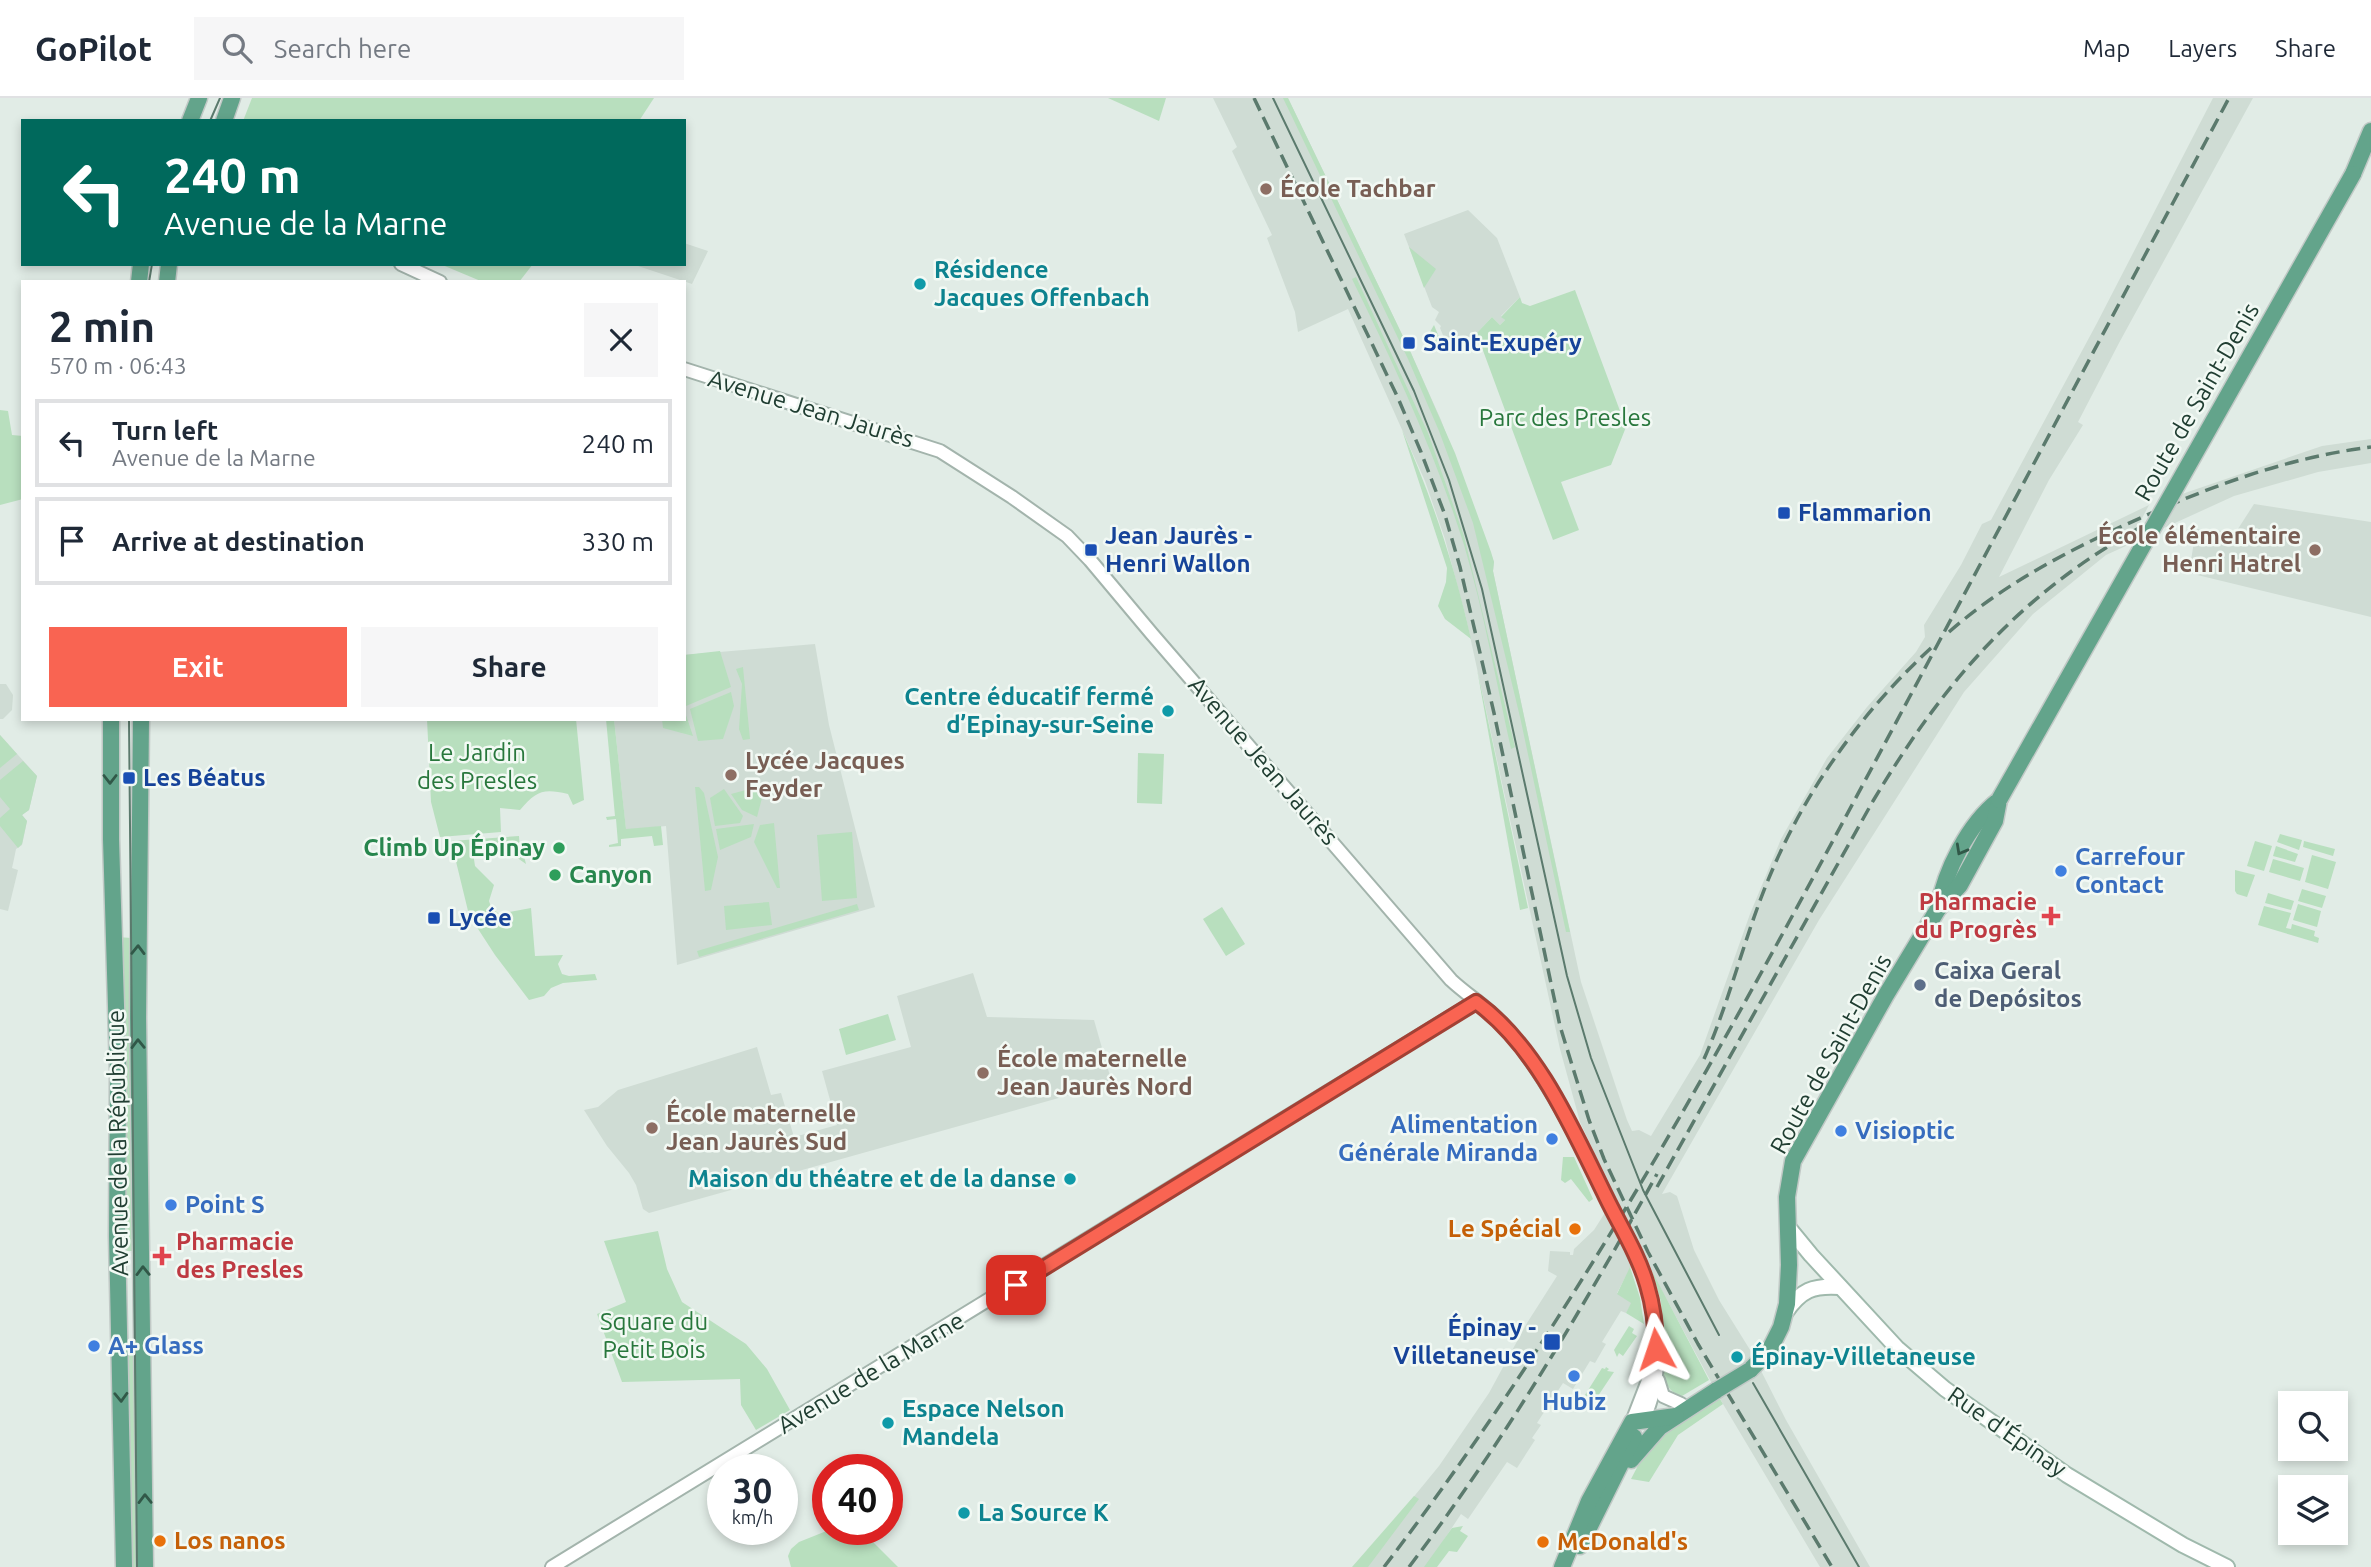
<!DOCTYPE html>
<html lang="en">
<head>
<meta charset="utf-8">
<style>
	:root { --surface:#fff; --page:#f6f6f7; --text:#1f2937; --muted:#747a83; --line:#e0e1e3; --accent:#f96452 }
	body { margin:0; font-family:Ubuntu,sans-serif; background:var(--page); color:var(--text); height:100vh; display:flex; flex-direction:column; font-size:26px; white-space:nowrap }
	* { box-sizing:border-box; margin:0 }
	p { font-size:23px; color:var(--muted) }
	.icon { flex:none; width:38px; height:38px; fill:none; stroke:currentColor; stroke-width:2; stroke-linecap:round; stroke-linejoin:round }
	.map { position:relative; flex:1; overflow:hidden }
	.details { position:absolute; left:21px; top:182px; width:665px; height:441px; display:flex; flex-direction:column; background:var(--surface); border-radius:0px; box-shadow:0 4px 10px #0003 }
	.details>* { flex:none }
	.top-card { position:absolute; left:21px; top:21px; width:665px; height:147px; border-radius:0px; box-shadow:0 4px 10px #0003; background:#00695c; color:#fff; overflow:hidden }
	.controls { position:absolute; left:2278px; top:1293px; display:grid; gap:14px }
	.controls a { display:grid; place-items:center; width:70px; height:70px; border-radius:0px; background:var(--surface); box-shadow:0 4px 10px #0003; font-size:35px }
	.speed { position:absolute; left:707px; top:1356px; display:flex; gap:14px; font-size:35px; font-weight:700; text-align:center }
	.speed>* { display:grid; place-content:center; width:91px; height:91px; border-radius:50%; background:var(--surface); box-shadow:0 4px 10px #0003; line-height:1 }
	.speed small { font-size:18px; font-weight:400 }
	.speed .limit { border:10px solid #d22; background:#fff; color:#111 }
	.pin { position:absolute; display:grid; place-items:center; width:60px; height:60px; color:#fff; margin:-30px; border-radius:14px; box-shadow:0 4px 10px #0006 }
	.me { position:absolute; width:77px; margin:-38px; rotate:355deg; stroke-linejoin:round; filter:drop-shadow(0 0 5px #0008) }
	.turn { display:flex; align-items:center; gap:24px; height:147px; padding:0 28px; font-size:32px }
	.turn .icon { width:91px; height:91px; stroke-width:2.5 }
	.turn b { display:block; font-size:49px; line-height:60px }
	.round { display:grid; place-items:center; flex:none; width:74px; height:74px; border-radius:0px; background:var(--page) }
	.summary { display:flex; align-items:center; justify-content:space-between; height:119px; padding:0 28px }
	h1 { font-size:42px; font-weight:700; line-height:52px }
	.button { display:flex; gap:14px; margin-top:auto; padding:14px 28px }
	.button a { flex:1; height:80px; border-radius:0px; background:var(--accent); color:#fff; font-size:28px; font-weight:700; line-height:80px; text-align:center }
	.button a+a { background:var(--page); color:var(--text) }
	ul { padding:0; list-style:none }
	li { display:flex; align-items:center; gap:21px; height:88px; margin:0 14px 10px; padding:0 14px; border:4px solid var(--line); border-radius:0px }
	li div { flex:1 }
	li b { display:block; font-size:26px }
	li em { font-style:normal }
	header { display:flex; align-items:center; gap:42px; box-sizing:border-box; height:98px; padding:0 35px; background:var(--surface); border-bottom:2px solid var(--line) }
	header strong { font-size:33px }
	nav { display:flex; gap:38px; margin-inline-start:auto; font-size:24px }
	.search { width:490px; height:63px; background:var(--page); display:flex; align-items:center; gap:18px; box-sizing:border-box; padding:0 24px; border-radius:0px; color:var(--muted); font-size:26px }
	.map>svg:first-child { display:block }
	.built { fill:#cfdcd4 }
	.green { fill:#b8dfbe }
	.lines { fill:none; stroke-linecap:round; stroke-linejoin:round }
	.tertiary-casing { stroke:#a3b4ac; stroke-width:16 }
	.secondary-casing { stroke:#9fb9ac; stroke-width:18 }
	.primary-casing { stroke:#c1c9c6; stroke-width:19 }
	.tertiary { stroke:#fff; stroke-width:12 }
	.secondary { stroke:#fff; stroke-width:14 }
	.primary { stroke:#63a48b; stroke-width:16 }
	.tram { stroke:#5b7a6d; stroke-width:2 }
	.rail { stroke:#5b7a6d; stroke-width:3.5; stroke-dasharray:14 7; stroke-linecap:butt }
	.primary-bridge-casing { stroke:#c1c9c6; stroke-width:19; stroke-linecap:butt }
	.primary-bridge { stroke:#63a48b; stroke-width:16 }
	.oneway { stroke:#315848 }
	.route-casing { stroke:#a24135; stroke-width:18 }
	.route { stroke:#f96452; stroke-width:12 }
	.education-dot { fill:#8d6e63; stroke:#f2f9f4; stroke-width:2.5 }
	.culture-dot { fill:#0f9aa8; stroke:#f2f9f4; stroke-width:2.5 }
	.transit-dot { fill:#1a4fb4; stroke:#f2f9f4; stroke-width:2.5 }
	.leisure-dot { fill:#2e9e5b; stroke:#f2f9f4; stroke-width:2.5 }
	.shop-dot { fill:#3f7fe0; stroke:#f2f9f4; stroke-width:2.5 }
	.health-dot { fill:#e0444e; stroke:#f2f9f4; stroke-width:2.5 }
	.service-dot { fill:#5c6f8a; stroke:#f2f9f4; stroke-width:2.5 }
	.food-dot { fill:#e8710a; stroke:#f2f9f4; stroke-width:2.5 }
	.labels { text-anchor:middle; stroke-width:5; stroke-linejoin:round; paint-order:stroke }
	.education-label { font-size:24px; font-weight:bold; fill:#785e54; stroke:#f2f9f4; text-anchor:start }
	.culture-label { font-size:24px; font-weight:bold; fill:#0d838f; stroke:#f2f9f4; text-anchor:start }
	.transit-label { font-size:24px; font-weight:bold; fill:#164399; stroke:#f2f9f4; text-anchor:start }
	.street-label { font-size:24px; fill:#203e32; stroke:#f2f9f4 }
	.park-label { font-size:24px; fill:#28773c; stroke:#f2f9f4 }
	.leisure-label { font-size:24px; font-weight:bold; fill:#27864d; stroke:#f2f9f4; text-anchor:end }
	.shop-label { font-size:24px; font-weight:bold; fill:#366cbe; stroke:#f2f9f4; text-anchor:start }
	.health-label { font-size:24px; font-weight:bold; fill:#be3a42; stroke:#f2f9f4; text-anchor:end }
	.service-label { font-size:24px; font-weight:bold; fill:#4e5e75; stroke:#f2f9f4; text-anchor:start }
	.food-label { font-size:24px; font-weight:bold; fill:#c56008; stroke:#f2f9f4; text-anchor:start }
</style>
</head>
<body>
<header>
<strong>GoPilot</strong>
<div class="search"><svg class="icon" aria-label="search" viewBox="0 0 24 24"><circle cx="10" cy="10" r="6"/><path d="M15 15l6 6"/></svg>Search here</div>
<nav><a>Map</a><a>Layers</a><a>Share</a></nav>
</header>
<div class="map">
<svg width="2371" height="1469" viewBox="0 0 2371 1469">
	<rect width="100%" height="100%" fill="#e1ece6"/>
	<g class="built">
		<polygon points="1213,0 1288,0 1411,255 1441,322 1494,464 1493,473 1581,884 1627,1022 1632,1033 1639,1032 1651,1038 1700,957 1750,816 1781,741 1827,660 1867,609 1916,554 1925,539 1924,527 1961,467 1982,426 1991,422 2097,225 2213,0 2253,0 2119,245 2078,324 2083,327 2049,382 1999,479 2149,407 2128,447 2106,457 2033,516 1964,594 1819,822 1662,1096 1670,1094 1677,1098 1694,1152 1719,1202 1752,1255 1786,1322 1870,1469 1820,1469 1723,1306 1640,1152 1617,1195 1632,1205 1626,1215 1621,1213 1602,1244 1606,1246 1595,1265 1590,1263 1573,1291 1563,1285 1537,1325 1541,1327 1532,1340 1535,1342 1517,1370 1507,1364 1468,1421 1461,1416 1426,1469 1356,1469 1439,1368 1489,1295 1527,1225 1557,1178 1548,1173 1550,1153 1570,1154 1570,1157 1573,1157 1574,1151 1594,1132 1615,1099 1580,1024 1560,951 1466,520 1445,441 1425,383 1348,211 1298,234 1295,214 1267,140 1272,137 1232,53 1237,49"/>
		<polygon points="1468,112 1497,140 1520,199 1501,218 1505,222 1500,227 1492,219 1475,237 1449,246 1445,242 1440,230 1441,228 1435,222 1439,214 1432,209 1404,136"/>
		<polygon points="684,145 708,153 692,186 632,166 684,166"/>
		<polygon points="2371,341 2371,365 2318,374 2234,398 2164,430 2182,396 2322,348"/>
		<polygon points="2254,406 2371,424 2371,519 2189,475 2196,431 2236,434"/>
		<polygon points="815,546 829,627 875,809 677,867 666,728 626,732 614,621 684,621 684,557"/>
		<polygon points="0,586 6,586 13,597 12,612 3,621 0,621"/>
		<polygon points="0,637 37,678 29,712 22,717 27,723 22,747 16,751 14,761 12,770 18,772 8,813 0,811"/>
		<polygon points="973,875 987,919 1094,922 1112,985 649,1115 643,1111 636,1087 629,1075 607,1048 584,1012 598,1009 618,992 757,949 771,997 781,995 794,1039 837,1027 822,973 911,949 897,898"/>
	</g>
	<g class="green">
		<polygon points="252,0 654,0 639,23 243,23"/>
		<polygon points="1108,0 1166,0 1159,23"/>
		<polygon points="1283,0 1288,0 1411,255 1455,355 1491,454 1494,464 1493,473 1570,834 1566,834 1520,619 1473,425 1439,333 1408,261"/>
		<polygon points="1409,149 1436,171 1424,190"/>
		<polygon points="440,166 533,166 519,184 483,184"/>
		<path d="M1356,179L1428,335L1464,438L1515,649L1511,651C1496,583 1484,514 1464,447C1435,355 1395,268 1352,181Z"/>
		<polygon points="1575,192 1626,329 1611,367 1561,384 1579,432 1553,442 1478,239 1475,237 1492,219 1500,227 1505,222 1501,219 1520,199 1522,205 1530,208"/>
		<polygon points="1434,227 1441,244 1439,251 1429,255 1424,244"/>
		<polygon points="0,312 8,313 12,337 23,338 23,401 0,407"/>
		<path d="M1402,332C1432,399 1455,469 1471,541L1445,521L1438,508L1446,484L1447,470Z"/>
		<polygon points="720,553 731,589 686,608 684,606 684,557"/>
		<polygon points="743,569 750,641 743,642 739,631 742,586 736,571"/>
		<polygon points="1477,571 1528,810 1520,812"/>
		<polygon points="731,594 734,608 723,641 698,643 690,611"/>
		<polygon points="684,611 693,638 663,630 662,621 684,621"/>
		<path d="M427,621H576L584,702L573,707L568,696C543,690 536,693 520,712L500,710L501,734L440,739L431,704Z"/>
		<polygon points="606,621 614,621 626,731 661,728 663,747 654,748 652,738 621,741 621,748 609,749 609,747 618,745 616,721 607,722 606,719 615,718"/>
		<polygon points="0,637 17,656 0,670"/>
		<polygon points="1138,655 1164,656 1162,706 1137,705"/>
		<polygon points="23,663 37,678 29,712 22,717 27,723 22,746 18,750 0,728 0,720 10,711 0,699 0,682"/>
		<polygon points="695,689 699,689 704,695 718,759 711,792 705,793"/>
		<polygon points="757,689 762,700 757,719 742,712 731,696"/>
		<polygon points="724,691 743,718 740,725 715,728 710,700"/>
		<polygon points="774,725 780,790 777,790 754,744 760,727"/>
		<polygon points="754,726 751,739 720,752 716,731"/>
		<polygon points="852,734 857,800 822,803 817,737"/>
		<polygon points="2280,736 2302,742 2299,752 2277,744"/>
		<polygon points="519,738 520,754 523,754 526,766 516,759 505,759 499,748 492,743 484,744 473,755 475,768 494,787 489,803 491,809 499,816 531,810 535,858 563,857 558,866 562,876 569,878 595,876 597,882 563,885 551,890 544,898 529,902 495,857 469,817 451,743"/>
		<polygon points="2255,743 2272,748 2264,773 2247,768"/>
		<polygon points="2304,743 2335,751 2333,758 2303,749"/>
		<polygon points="2276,748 2298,756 2295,764 2273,758"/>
		<polygon points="2312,757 2336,764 2328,791 2305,784"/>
		<polygon points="2273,761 2304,770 2300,783 2269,774"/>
		<polygon points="2235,772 2255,777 2247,799 2237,796 2235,793"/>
		<polygon points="2302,791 2326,798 2322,810 2298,803"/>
		<polygon points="2268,795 2294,803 2291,812 2265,805"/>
		<polygon points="769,804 772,827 726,832 724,808"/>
		<polygon points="857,806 859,812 699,859 697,853"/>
		<polygon points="2298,806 2321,813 2317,829 2293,822"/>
		<polygon points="2264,808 2291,815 2286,830 2291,831 2292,826 2315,833 2314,838 2319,840 2318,845 2258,827"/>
		<polygon points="1222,809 1245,846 1226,858 1203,821"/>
		<polygon points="117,839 132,840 137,1153 123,1153"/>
		<polygon points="888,916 896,942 846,957 839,931"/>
		<polygon points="1563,1059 1574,1059 1593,1101 1589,1104 1571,1081 1565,1085 1561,1082"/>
		<polygon points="658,1133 667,1171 682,1204 746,1246 767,1271 790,1312 756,1332 741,1307 740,1281 622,1284 597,1216 626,1204 604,1143"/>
		<polygon points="1630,1169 1640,1200 1644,1226 1626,1215 1631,1205 1617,1196"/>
		<path d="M1652,1173L1709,1282L1682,1298C1671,1295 1668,1290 1664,1279L1661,1204Z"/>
		<polygon points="1629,1228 1634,1231 1632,1235 1637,1238 1623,1258 1619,1255 1617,1259 1614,1252"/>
		<polygon points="125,1242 138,1242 139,1469 129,1469"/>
		<polygon points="1606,1269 1609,1271 1607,1273 1614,1274 1598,1298 1594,1295 1588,1299 1585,1297 1602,1270 1605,1271"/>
		<polygon points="1720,1301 1723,1306 1678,1337 1649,1384 1631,1381 1643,1358 1658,1340"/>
		<polygon points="1414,1398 1419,1401 1368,1469 1352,1469"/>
		<polygon points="1463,1428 1460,1433 1468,1438 1457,1454 1449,1453 1437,1469 1424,1469 1452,1430"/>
		<polygon points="829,1432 861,1432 898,1469 791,1469 788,1458 791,1451 799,1444"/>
	</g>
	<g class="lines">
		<g class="tertiary-casing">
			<g id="tertiary">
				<polyline points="401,166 440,184"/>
				<path d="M684,271L940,353L1012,399L1067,438L1090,462L1152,536L1451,882C1469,899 1491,911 1507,931C1550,983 1579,1044 1609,1105C1622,1131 1638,1158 1647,1187C1660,1230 1663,1281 1643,1322"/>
				<polyline points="1658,1282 1663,1298 1681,1306"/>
				<polyline points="1632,1324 1651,1275"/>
				<polyline points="552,1469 1476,903"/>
			</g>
		</g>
		<g class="secondary-casing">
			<g id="secondary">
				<polyline points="1788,1129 1811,1157 1897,1250 1945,1291 2067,1377 2183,1447 2227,1469"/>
				<path d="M1785,1215C1801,1192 1813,1187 1840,1189"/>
			</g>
		</g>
		<g class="primary-casing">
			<g id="primary">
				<polyline points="190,23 199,0"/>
				<polyline points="224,23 232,0"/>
				<polyline points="2353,76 2371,33"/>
				<polyline points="139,184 141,166"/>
				<polyline points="167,184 169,166"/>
				<polyline points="111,621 111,741 118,974 117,1138 124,1469"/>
				<polyline points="141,621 138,920 145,1469"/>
				<path d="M1938,811C1945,773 1968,726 1999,702"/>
				<polyline points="1750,1272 1769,1253 1781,1229 1787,1206 1789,1167 1787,1099 1793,1063 1886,897 1938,811 1960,787 1995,723 1999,702"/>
				<polyline points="1631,1362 1660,1329 1717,1292"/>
				<polyline points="1580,1448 1634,1339"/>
				<polyline points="1562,1469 1589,1403 1632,1324 1676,1318"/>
			</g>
		</g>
		<use href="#tertiary" class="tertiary"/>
		<use href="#secondary" class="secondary"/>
		<use href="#primary" class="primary"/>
		<g class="tram">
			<polyline points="1273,0 1414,293 1449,382 1482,491 1567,878 1591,960 1643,1092 1719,1237"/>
			<polyline points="210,23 220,0"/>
			<polyline points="149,184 152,166"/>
			<polyline points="129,621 137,1469"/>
			<polyline points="1753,1285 1859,1469"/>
		</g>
		<g class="rail">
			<polyline points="1254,0 1398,300 1421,354 1445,417 1460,469 1494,615 1560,928 1589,1022 1604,1061 1648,1154 1698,1246 1832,1469"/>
			<path d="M1949,534C2007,483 2077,448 2147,417C2219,385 2292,359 2371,349"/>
			<path d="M1704,961C1727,909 1741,853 1761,800C1797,704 1856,619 1931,550"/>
			<path d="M1657,1089L1873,703C1944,584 2018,498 2139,430"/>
			<path d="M1384,1469C1562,1236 1706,980 1844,722C1972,482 2100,241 2229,0"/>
			<path d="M1409,1469C1503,1345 1582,1212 1657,1076"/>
		</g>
		<g class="primary-bridge-casing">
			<g id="primary-bridge">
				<polyline points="1999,702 2353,76"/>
				<polyline points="1717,1292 1750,1272"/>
			</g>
		</g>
		<use href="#primary-bridge" class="primary-bridge"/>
	</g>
	<defs><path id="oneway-chevron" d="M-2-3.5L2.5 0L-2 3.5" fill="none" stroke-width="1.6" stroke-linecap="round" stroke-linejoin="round" transform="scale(1.75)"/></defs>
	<g class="oneway">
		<use href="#oneway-chevron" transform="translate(110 681) rotate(90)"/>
		<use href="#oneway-chevron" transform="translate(1961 752) rotate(119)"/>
		<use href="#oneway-chevron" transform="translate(138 852) rotate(-89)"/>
		<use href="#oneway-chevron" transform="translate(138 946) rotate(-91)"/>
		<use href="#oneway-chevron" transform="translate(143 1173) rotate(-91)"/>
		<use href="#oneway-chevron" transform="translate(121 1299) rotate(88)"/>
		<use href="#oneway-chevron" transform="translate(145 1401) rotate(-91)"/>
	</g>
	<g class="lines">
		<g class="route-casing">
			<path id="route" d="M1016,1187L1476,904C1538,949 1573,1032 1606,1099C1620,1128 1638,1156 1647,1187C1653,1207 1656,1229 1656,1251"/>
		</g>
		<use href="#route" class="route"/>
	</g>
	<g class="education-dot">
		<circle cx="1266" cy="91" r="7"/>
		<circle cx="2315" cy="452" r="7"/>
		<circle cx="731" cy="677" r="7"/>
		<circle cx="983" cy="975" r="7"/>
		<circle cx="652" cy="1030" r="7"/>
	</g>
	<g class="culture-dot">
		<circle cx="920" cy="186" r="7"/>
		<circle cx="1168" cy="613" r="7"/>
		<circle cx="1070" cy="1081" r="7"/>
		<circle cx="1737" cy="1259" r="7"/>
		<circle cx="888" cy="1325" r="7"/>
		<circle cx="964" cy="1415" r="7"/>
	</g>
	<g class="transit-dot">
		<rect x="1402" y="238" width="14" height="14" rx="3.5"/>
		<rect x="1777" y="408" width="14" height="14" rx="3.5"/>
		<rect x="1084" y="445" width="14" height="14" rx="3.5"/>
		<rect x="122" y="673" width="14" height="14" rx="3.5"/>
		<rect x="427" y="813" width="14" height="14" rx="3.5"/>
		<rect x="1543" y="1235" width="18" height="18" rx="3.5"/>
	</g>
	<g class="leisure-dot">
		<circle cx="559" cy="750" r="7"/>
		<circle cx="555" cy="777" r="7"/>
	</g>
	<g class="shop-dot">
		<circle cx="2061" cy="773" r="7"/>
		<circle cx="1841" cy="1033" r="7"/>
		<circle cx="1552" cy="1041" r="7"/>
		<circle cx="171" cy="1107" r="7"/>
		<circle cx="94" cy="1248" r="7"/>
		<circle cx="1574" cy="1278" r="7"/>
	</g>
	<g class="health-dot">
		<path d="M2047.5 807.5h7v7h7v7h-7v7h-7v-7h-7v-7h7z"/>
		<path d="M158.5 1147.5h7v7h7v7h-7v7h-7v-7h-7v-7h7z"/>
	</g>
	<circle class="service-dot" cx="1920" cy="887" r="7"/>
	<g class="food-dot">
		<circle cx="1575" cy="1131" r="7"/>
		<circle cx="160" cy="1443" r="7"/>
		<circle cx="1543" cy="1444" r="7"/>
	</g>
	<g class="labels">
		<g class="education-label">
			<text x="1280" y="99">École Tachbar</text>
			<text x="2301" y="446" text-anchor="end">École élémentaire<tspan x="2301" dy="28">Henri Hatrel</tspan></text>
			<text x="745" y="671">Lycée Jacques<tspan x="745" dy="28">Feyder</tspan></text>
			<text x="997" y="969">École maternelle<tspan x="997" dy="28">Jean Jaurès Nord</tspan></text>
			<text x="666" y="1024">École maternelle<tspan x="666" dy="28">Jean Jaurès Sud</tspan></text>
		</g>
		<g class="culture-label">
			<text x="934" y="180">Résidence<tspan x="934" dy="28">Jacques Offenbach</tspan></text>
			<text x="1154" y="607" text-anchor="end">Centre éducatif fermé<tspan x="1154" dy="28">d’Epinay-sur-Seine</tspan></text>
			<text x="1056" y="1089" text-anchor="end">Maison du théatre et de la danse</text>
			<text x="1751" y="1267">Épinay-Villetaneuse</text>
			<text x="902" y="1319">Espace Nelson<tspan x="902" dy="28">Mandela</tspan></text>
			<text x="978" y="1423">La Source K</text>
		</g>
		<g class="transit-label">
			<text x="1423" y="253">Saint-Exupéry</text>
			<text x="1798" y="423">Flammarion</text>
			<text x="1105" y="446">Jean Jaurès -<tspan x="1105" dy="28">Henri Wallon</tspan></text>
			<text x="143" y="688">Les Béatus</text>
			<text x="448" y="828">Lycée</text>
			<text x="1536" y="1238" text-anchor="end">Épinay -<tspan x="1536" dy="28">Villetaneuse</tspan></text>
		</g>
		<g class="street-label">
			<text transform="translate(2197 304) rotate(-60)" y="8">Route de Saint-Denis</text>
			<text transform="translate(811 311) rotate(17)" y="8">Avenue Jean Jaurès</text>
			<text transform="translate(1263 663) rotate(49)" y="8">Avenue Jean Jaurès</text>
			<text transform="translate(1831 956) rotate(-61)" y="8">Route de Saint-Denis</text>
			<text transform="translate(118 1045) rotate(-91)" y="8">Avenue de la République</text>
			<text transform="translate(871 1275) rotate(-31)" y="8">Avenue de la Marne</text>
			<text transform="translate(2007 1334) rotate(35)" y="8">Rue d'Épinay</text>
		</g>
		<g class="park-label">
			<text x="1565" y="328">Parc des Presles</text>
			<text x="477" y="663">Le Jardin<tspan x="477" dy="28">des Presles</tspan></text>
			<text x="654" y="1232">Square du<tspan x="654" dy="28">Petit Bois</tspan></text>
		</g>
		<g class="leisure-label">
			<text x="545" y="758">Climb Up Épinay</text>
			<text x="569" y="785" text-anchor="start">Canyon</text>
		</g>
		<g class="shop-label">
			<text x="2075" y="767">Carrefour<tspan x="2075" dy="28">Contact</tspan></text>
			<text x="1538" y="1035" text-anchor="end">Alimentation<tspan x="1538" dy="28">Générale Miranda</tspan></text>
			<text x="1855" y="1041">Visioptic</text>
			<text x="185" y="1115">Point S</text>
			<text x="108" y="1256">A+ Glass</text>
			<text x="1574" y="1312" text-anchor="middle">Hubiz</text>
		</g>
		<g class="health-label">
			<text x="2037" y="812">Pharmacie<tspan x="2037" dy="28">du Progrès</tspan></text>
			<text x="176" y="1152" text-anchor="start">Pharmacie<tspan x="176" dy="28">des Presles</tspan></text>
		</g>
		<g class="service-label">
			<text x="1934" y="881">Caixa Geral<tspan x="1934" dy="28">de Depósitos</tspan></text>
		</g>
		<g class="food-label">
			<text x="1561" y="1139" text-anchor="end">Le Spécial</text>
			<text x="174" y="1451">Los nanos</text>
			<text x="1557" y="1452">McDonald's</text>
		</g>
	</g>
</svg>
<div class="controls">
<a><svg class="icon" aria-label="search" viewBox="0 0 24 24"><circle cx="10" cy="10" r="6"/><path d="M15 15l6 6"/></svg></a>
<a><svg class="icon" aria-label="layers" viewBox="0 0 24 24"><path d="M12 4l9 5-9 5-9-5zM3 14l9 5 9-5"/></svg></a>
</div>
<div class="speed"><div>30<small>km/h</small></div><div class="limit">40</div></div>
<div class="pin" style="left:1016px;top:1187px;background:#d93025"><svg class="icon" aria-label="arrive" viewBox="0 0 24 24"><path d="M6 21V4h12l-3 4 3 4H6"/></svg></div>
<svg class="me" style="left:1656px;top:1251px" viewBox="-20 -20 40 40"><path d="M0-17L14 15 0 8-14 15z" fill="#f96452" stroke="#fff" stroke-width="4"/></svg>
<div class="top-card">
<div class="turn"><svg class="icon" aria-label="left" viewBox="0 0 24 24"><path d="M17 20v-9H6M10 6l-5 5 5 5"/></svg><div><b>240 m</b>Avenue de la Marne</div></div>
</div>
<section class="details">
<div class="summary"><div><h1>2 min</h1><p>570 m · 06:43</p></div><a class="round"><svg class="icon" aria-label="close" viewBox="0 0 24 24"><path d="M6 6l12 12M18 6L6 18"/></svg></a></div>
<ul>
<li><svg class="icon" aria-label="left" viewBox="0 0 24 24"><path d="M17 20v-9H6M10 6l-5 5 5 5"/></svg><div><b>Turn left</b><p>Avenue de la Marne</p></div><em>240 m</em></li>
<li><svg class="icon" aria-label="arrive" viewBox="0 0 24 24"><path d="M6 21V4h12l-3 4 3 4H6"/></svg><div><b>Arrive at destination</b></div><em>330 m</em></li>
</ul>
<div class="button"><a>Exit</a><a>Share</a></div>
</section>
</div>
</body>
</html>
